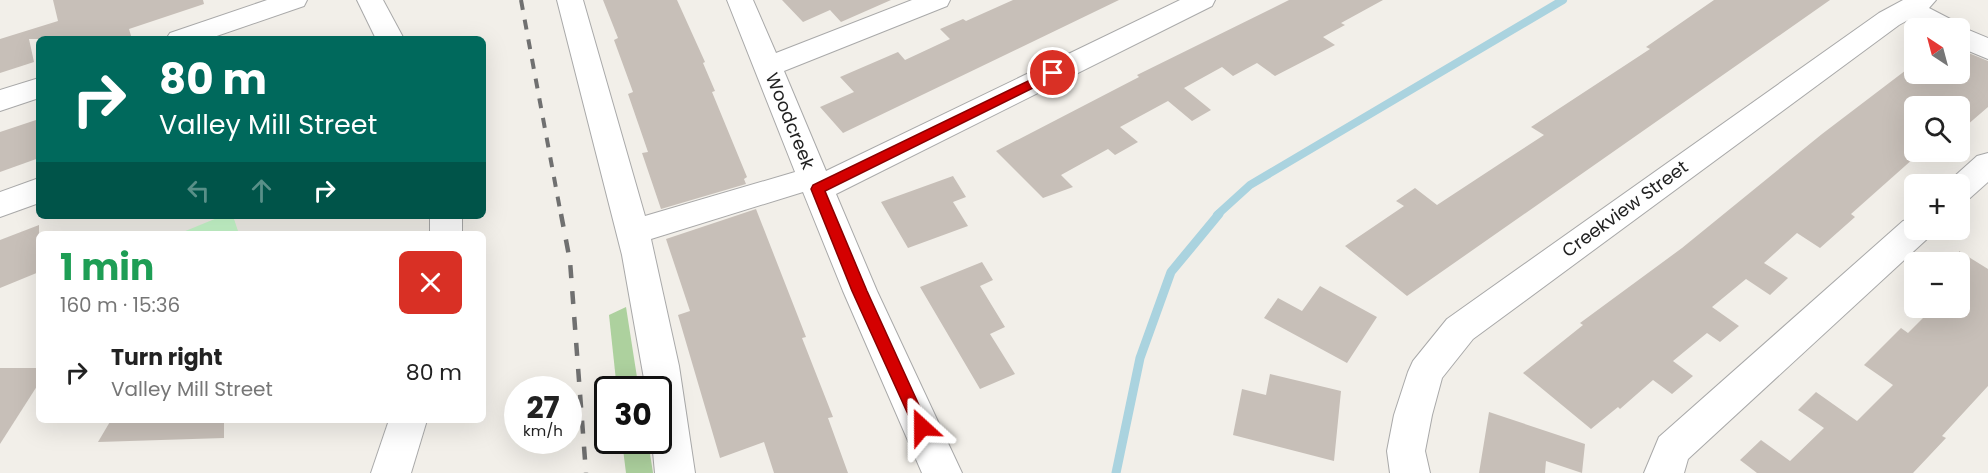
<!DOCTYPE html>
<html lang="en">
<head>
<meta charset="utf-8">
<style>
	:root { --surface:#fff; --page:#f6f6f6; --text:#222; --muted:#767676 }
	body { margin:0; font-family:Poppins,sans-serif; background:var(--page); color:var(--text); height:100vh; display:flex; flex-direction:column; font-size:22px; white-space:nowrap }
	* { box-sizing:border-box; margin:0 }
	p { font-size:20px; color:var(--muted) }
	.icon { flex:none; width:33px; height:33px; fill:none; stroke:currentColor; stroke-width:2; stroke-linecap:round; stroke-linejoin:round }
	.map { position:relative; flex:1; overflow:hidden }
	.details { position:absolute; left:36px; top:231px; width:450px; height:192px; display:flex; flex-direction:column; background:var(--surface); border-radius:9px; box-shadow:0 6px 24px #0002 }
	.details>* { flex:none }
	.banner { position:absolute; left:36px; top:36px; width:450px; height:183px; border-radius:9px; box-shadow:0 6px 24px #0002; background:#00695c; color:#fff; overflow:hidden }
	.needle { width:39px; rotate:324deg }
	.buttons { position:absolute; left:1904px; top:18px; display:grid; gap:12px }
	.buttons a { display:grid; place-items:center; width:66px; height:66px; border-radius:9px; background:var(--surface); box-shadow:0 6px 24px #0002; font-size:30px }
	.speed { position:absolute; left:504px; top:376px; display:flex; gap:12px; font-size:30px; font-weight:700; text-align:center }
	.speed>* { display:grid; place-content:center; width:78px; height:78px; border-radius:50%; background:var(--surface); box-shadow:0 6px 24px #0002; line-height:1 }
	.speed small { font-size:15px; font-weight:400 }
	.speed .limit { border:3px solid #111; border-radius:9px; background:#fff; color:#111 }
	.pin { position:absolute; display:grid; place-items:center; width:51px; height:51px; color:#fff; margin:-26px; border:3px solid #fff; border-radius:50%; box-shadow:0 2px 6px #0007 }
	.me { position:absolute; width:66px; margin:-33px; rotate:336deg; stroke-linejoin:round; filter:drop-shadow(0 0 4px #0008) }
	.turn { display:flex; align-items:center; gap:21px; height:126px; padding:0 24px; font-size:27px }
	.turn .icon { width:78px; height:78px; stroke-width:2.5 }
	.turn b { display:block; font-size:42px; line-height:51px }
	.lanes { display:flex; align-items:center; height:57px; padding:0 24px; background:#0003; justify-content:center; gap:30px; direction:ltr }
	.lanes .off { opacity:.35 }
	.round { display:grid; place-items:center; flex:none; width:63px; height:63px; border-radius:9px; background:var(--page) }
	.summary { display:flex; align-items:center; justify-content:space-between; height:102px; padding:0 24px }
	h1 { font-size:36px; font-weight:700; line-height:45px; color:#1e9e55 }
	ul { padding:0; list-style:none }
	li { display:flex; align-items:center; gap:18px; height:78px; padding:0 24px }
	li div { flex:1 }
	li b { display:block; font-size:22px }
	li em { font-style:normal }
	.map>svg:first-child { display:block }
	.forest { fill:#add19e }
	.park { fill:#c8facc }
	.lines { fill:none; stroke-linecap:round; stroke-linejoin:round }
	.stream-far1 { stroke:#aad3df; stroke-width:8 }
	.stream { stroke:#aad3df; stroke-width:9 }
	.building { fill:#c7bfb8 }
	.minor-casing { stroke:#a9a9a9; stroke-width:2 }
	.minor { fill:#fff; fill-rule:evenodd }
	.rail-far1 { stroke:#707070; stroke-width:4; stroke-dasharray:10 10; stroke-linecap:butt }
	.rail { stroke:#707070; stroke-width:4.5; stroke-dasharray:13 13; stroke-linecap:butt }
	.route { fill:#d40000; stroke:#8a0000; stroke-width:1.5 }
	.labels { text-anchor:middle; stroke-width:5; stroke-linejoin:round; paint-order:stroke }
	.street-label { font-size:18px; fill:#222; stroke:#fff }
</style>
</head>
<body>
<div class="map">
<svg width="1988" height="473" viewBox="0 0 1988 473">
	<rect width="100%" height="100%" fill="#f2efe9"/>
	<g class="forest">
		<polygon points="626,307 639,390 617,390 609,315"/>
		<polygon points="622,441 648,441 653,473 626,473"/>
	</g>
	<polygon class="park" points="222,216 233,216 239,234 178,234"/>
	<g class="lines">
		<polyline class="stream-far1" points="1217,215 1250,185 1563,0"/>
		<polyline class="stream" points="1116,473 1140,358 1171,272 1219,214"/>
	</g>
	<g class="building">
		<polygon points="53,0 203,0 204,4 129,29 132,39 29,39 34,62 0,73 0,39 58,21"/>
		<polygon points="603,0 677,0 705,62 703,63 715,91 712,92 747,177 744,179 746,184 661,209 642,153 648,152 628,94 633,92 614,40 618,38"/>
		<polygon points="782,0 891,0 841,22 830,10 803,22"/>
		<polygon points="1013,0 1119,0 843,133 820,107 854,92 840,77 898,52 905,60 950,39 940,29 963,19 966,21"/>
		<polygon points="1289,0 1383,0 1341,23 1345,25 1323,37 1335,45 1275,76 1257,63 1233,76 1222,67 1184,88 1211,110 1192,121 1168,101 1120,127 1138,142 1115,155 1108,149 1061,175 1073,187 1043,198 996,151 1139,77 1137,75"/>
		<polygon points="1714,0 1830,0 1407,296 1345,246 1404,206 1396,201 1415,188 1437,205 1504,161 1544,135 1531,127 1650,49 1646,47"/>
		<polygon points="1959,49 1988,61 1988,107 1959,132 1959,106 1914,106 1914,158 1851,214 1855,217 1820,248 1797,233 1764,263 1788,278 1770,295 1746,279 1712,307 1739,326 1720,342 1707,333 1673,361 1693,376 1672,394 1653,380 1620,409 1618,407 1591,429 1523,373 1583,325 1580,323 1682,248 1822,134 1914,64 1914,76 1917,74 1959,74"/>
		<polygon points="39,119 39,158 0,172 0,132"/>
		<polygon points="953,176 966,197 953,202 968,226 908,248 881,202"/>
		<polygon points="756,209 806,337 802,338 833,417 828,418 848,473 774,473 764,442 720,458 678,315 690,311 666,239"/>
		<polygon points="39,225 39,272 0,288 0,240"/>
		<polygon points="1959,251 1988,269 1988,386 1942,436 1946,438 1913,473 1757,473 1740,460 1761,440 1790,461 1824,428 1798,410 1816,392 1857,421 1893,385 1864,365 1901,328 1908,333 1933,308 1959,308"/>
		<polygon points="982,262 993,280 980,286 1005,327 990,334 1015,374 980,389 920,287"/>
		<polygon points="1320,286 1377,317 1347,363 1264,318 1278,298 1302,311"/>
		<polygon points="0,368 39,368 39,383 0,444"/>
		<polygon points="1270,374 1341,391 1334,461 1233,435 1242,389 1266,395"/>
		<polygon points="1489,412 1585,444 1582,473 1546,461 1545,473 1479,473"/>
		<polygon points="111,420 224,420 224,438 98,442"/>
	</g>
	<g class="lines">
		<g class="minor-casing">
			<g id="minor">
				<polygon points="267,0 307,0 304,6 208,39 166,39 170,33"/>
				<polygon points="357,0 383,0 404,39 376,39"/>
				<polygon points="557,0 583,0 645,216 795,172 727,0 753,0 776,53 912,0 950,0 947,6 784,71 826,171 1180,0 1215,0 1212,6 836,194 877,291 962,473 922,473 843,291 803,192 651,239 679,366 695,473 655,473 652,441 658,441 658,390 646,390 622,255"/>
				<polygon points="1903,0 1936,0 1929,8 1956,22 1959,26 1988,38 1988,59 1959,47 1959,28 1925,28 1908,20 1899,25 1473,339 1442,378 1432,415 1425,451 1430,473 1390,473 1387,451 1394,415 1408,372 1413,361 1447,319 1879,13"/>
				<polygon points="39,78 39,98 0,111 0,90"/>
				<polygon points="1988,153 1988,182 1970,198 1959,202 1959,184 1946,184 1948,182 1977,156"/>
				<polygon points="39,178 39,203 0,217 0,192"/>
				<rect x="430" y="216" width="32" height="18"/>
				<polygon points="1914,218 1914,230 1931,230 1927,239 1688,459 1684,473 1644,473 1659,437 1903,221"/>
				<polygon points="389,420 427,420 411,473 371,473"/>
			</g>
		</g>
		<use href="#minor" class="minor"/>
		<polyline class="rail-far1" points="521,0 561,215"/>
		<polyline class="rail" points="561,214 570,261 586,473"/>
	</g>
	<polygon class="route" points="1053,69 1057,71 1057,76 825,191 867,291 929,427 927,432 922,434 916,432 852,291 811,189 813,185"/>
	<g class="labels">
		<g class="street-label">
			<text transform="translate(790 121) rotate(68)" y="6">Woodcreek</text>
			<text transform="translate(1625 209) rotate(-36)" y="6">Creekview Street</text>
		</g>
	</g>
</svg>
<div class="buttons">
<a><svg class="needle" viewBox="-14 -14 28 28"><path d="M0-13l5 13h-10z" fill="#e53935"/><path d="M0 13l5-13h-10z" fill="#767676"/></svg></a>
<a><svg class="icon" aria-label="search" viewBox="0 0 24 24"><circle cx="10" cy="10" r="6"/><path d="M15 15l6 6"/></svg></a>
<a>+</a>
<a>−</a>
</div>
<div class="speed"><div>27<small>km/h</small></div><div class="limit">30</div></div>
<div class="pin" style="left:1053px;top:73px;background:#d93025"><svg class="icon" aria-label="arrive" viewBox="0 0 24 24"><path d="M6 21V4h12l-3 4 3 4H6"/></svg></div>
<svg class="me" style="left:922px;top:427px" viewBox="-20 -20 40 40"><path d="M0-17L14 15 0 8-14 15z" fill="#d40000" stroke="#fff" stroke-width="4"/></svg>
<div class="banner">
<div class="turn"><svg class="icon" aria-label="right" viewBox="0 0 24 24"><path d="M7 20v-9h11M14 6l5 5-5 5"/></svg><div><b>80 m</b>Valley Mill Street</div></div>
<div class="lanes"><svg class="icon off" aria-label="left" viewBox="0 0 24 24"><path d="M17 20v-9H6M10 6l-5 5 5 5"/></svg><svg class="icon off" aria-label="ahead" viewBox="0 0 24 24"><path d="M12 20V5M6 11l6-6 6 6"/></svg><svg class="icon" aria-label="right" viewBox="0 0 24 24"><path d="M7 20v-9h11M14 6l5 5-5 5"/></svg></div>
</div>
<section class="details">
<div class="summary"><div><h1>1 min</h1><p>160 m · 15:36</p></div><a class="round" style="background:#d93025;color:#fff"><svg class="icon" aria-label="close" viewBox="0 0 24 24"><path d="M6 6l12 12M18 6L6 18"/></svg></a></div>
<ul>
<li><svg class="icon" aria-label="right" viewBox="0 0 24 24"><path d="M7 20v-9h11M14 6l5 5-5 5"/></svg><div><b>Turn right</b><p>Valley Mill Street</p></div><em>80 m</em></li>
</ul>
</section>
</div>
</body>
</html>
